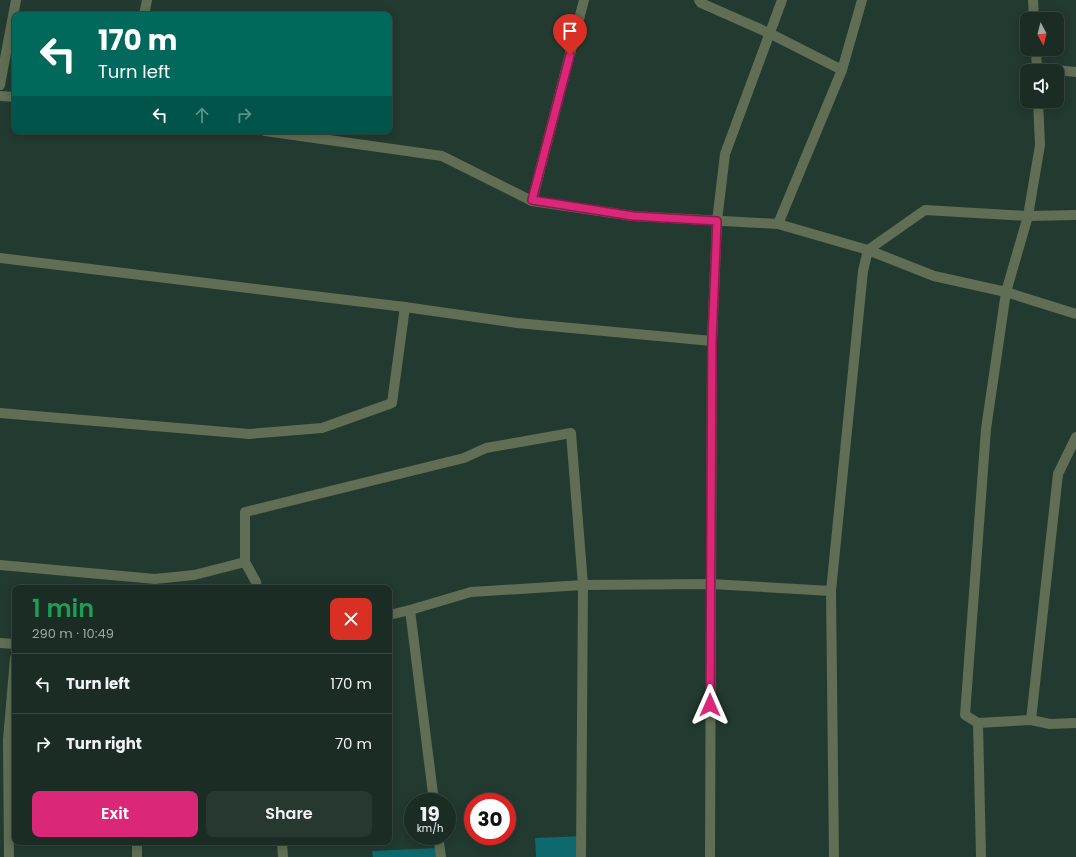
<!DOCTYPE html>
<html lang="en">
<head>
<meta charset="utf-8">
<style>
	:root { --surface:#1a2c24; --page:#273831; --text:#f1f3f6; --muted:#9fa7a6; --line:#384841; --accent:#db2777 }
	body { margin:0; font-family:Poppins,sans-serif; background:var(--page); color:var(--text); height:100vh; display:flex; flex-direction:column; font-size:15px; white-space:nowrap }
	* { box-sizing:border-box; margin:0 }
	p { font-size:13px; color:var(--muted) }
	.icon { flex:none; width:22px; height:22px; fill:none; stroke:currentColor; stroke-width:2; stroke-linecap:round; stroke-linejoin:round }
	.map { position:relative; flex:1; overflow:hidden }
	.panel { position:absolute; left:12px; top:585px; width:380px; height:260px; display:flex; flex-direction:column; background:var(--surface); border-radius:8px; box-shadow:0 2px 10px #0003,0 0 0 1px var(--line) }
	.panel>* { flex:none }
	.top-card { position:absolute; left:12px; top:12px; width:380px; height:122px; border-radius:8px; box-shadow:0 2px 10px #0003,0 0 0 1px var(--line); background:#00695c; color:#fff; overflow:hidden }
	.needle { width:26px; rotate:173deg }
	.tools { position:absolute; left:1020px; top:12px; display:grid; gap:8px }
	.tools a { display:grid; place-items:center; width:44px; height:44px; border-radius:8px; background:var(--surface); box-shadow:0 2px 10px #0003,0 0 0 1px var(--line); font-size:20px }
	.speed { position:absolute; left:404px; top:793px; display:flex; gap:8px; font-size:20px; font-weight:700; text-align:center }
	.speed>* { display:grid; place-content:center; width:52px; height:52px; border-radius:50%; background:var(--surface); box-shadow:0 2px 10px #0003,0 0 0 1px var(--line); line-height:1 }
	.speed small { font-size:10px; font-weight:400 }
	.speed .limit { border:6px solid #d22; background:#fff; color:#111 }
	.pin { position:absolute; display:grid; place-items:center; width:34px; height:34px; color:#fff; margin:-41px -17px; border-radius:50% 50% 50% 0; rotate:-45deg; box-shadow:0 0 4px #0007 }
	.pin .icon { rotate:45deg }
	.me { position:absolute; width:44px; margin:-22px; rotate:0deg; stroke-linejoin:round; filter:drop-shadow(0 0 3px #0008) }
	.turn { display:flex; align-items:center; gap:14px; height:84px; padding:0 20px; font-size:18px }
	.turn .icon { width:52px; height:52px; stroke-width:2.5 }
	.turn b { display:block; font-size:28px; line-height:34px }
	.lanes { display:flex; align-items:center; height:38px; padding:0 20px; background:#0003; justify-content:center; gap:20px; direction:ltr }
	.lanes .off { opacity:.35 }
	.round { display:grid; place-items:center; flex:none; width:42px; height:42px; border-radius:8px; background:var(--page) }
	.overview { display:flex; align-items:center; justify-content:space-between; height:68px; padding:0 20px }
	h1 { font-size:24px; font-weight:600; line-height:30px; color:#1e9e55 }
	.button { display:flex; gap:8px; margin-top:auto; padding:8px 20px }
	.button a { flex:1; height:46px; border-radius:8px; background:var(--accent); color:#fff; font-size:16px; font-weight:600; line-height:46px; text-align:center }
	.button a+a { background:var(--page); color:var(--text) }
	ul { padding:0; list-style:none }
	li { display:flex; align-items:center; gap:12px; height:60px; padding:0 20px; border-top:1px solid var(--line) }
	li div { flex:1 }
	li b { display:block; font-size:15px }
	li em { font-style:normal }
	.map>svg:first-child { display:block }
	.building { fill:#0d696e }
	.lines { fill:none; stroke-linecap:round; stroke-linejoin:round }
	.minor { stroke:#5f6e54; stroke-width:10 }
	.route-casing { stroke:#8e194d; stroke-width:10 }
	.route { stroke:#db2777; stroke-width:7 }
</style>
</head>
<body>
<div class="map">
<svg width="1076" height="857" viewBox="0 0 1076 857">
	<rect width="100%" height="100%" fill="#233a30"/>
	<g class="building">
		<polygon points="585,836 585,857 536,857 535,838"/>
		<polygon points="438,848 438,857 373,857 372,851"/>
	</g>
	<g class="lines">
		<g class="minor">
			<polyline points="699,0 701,3 769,33 842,70"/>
			<polyline points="1033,0 1034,19"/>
			<polyline points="144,15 147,0"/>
			<polyline points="1036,49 1037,71"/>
			<polyline points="1037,68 1076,72"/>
			<polyline points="0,85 16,0"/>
			<polyline points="0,96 15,97"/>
			<polyline points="1038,101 1040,145 1028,216 1006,292 986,429 965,715 978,723 1031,720 1050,724 1076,723"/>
			<polyline points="265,131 442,156 532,201 633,216 778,224 868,250 934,276 1006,292 1076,314"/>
			<polyline points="532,201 584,0"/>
			<polyline points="778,224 842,70 862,0"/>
			<polyline points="0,258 405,307 517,323 712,341"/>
			<polyline points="0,413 249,434 322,428 392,403 405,307"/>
			<polyline points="0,565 155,579 194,575 245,562"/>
			<polyline points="257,588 256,582 245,562 245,512 464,458 486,448 571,433 583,585 581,857"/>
			<polyline points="410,610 434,802"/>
			<polyline points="389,615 410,610 471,592 583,585 711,584 831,591"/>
			<polyline points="0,643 15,644"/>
			<polyline points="1031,720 1058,474 1076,437"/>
			<polyline points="978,723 981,857"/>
			<polyline points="438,836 441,857"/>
			<polyline points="282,842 283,857"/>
			<polyline points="9,857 8,740 15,658"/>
			<polyline points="137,857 137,842"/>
			<polyline points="710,857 712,341 717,221 725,154 782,0"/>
			<polyline points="834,857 831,591 863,271 868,250 925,210 1028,216 1076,215"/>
		</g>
	</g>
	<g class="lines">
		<g class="route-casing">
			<polyline id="route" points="570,55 532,200 633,216 717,221 712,341 710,705"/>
		</g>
		<use href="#route" class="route"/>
	</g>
</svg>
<div class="tools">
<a><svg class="needle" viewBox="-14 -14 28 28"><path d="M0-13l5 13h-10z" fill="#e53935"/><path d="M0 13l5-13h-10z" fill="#9fa7a6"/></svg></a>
<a><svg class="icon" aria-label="sound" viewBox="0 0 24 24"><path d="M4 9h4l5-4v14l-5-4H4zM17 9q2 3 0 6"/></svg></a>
</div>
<div class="speed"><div>19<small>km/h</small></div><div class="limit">30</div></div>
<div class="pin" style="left:570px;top:55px;background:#d93025"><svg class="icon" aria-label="arrive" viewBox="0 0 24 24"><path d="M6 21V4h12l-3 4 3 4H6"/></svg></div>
<svg class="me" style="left:710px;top:705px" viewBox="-20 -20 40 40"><path d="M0-17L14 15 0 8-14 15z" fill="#db2777" stroke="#fff" stroke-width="4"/></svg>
<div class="top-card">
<div class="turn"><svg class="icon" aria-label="left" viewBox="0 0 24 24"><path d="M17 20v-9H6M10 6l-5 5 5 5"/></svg><div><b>170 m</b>Turn left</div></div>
<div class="lanes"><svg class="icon" aria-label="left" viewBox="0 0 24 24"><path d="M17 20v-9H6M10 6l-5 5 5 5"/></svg><svg class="icon off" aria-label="ahead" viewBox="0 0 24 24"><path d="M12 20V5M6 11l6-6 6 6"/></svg><svg class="icon off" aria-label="right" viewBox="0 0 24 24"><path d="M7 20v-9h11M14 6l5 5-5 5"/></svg></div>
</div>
<section class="panel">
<div class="overview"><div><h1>1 min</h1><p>290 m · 10:49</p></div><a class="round" style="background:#d93025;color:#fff"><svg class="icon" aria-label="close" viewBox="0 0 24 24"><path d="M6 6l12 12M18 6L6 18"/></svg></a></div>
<ul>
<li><svg class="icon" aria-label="left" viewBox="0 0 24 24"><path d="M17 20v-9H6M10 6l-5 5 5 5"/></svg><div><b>Turn left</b></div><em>170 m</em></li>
<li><svg class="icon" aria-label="right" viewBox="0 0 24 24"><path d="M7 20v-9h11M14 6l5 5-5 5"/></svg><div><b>Turn right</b></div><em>70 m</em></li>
</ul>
<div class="button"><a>Exit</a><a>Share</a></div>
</section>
</div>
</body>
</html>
